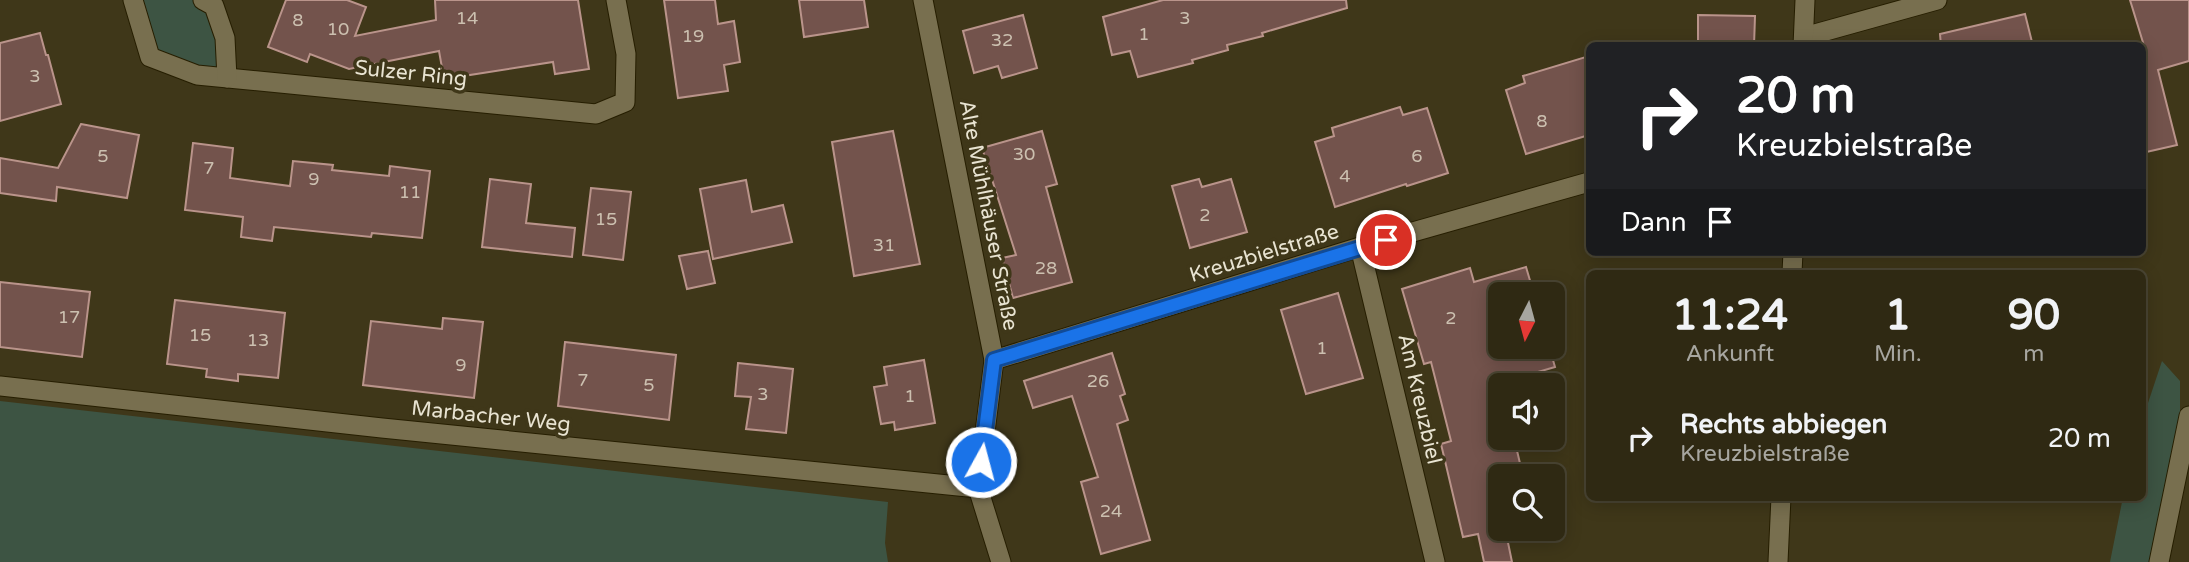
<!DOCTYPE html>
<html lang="de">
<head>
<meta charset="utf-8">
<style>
	:root { --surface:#2f2913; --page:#37311c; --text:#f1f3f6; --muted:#a7a6a0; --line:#4a4533 }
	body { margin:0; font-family:"Varela Round",sans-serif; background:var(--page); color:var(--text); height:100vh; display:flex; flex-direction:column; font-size:26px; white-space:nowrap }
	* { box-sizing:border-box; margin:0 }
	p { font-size:23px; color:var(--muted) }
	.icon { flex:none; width:38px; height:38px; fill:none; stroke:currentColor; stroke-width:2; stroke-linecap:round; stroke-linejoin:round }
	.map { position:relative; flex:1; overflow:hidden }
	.sheet { position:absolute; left:1586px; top:270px; width:560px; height:231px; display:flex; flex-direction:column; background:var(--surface); border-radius:10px; box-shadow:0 4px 18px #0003,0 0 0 2px var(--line) }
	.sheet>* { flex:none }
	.banner { position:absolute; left:1586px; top:42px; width:560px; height:214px; border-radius:10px; box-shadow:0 4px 18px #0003,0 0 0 2px var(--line); background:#202124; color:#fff; overflow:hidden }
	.needle { width:46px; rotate:186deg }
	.controls { position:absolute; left:1488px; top:282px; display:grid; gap:14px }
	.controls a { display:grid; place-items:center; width:77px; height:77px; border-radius:10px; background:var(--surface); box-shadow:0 4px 18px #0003,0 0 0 2px var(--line); font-size:35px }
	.pin { position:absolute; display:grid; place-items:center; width:60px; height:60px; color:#fff; margin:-30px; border:4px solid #fff; border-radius:50%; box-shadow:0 2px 7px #0007 }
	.me { position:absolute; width:77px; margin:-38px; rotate:7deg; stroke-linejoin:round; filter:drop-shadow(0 0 5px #0008) }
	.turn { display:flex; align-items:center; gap:24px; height:147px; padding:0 35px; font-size:32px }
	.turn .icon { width:91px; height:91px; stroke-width:2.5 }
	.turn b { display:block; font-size:49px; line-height:60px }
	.then { display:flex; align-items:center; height:66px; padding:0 35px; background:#0003; gap:14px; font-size:26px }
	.eta { display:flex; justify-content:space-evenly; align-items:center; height:119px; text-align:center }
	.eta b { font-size:42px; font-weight:800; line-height:49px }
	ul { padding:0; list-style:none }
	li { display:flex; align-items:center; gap:21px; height:98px; padding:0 35px }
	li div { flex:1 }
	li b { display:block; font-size:26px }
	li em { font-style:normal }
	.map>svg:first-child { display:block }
	.green { fill:#3d5443 }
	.building { fill:#73534c; stroke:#ba948b; stroke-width:2 }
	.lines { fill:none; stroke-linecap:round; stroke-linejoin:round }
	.minor-casing { stroke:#261e01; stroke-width:21 }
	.minor { stroke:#786f4f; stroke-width:19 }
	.route-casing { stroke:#114b97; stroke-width:18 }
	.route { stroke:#1a73e8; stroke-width:12 }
	.labels { text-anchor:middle; stroke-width:7; stroke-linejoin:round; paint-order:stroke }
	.number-label { font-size:18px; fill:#ccc0b0 }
	.street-label { font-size:21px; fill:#e9e4d2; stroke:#3f3719 }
</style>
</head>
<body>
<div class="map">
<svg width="2189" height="562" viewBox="0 0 2189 562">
	<rect width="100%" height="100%" fill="#3f3719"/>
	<g class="green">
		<polygon points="142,0 203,0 214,6 227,78 150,57"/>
		<polygon points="2162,361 2180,381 2180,421 2152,562 2110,562 2123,497 2142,497 2142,421"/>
		<polygon points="0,401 888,502 885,543 888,562 0,562"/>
	</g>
	<g class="building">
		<polygon points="286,0 347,0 366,7 355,36 436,20 435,0 578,0 589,69 555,74 553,62 444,79 439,51 349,69 310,54 307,62 268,47"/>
		<polygon points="664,0 715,0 718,24 734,21 740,62 724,65 728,91 678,98"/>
		<polygon points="799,0 864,0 868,27 804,37"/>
		<polygon points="1163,0 1346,0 1347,8 1262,33 1263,36 1227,45 1228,50 1192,60 1193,63 1138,77 1130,51 1112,55 1103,17"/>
		<polygon points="2130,0 2189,0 2189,61 2158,70 2177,145 2142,153 2142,49 2145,49"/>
		<polygon points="2025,14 2033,46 1941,46 1940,34"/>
		<polygon points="1023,15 1037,68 1002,78 998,66 974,73 963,31"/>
		<polygon points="1698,15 1755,16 1754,46 1698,46"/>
		<polygon points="40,33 46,55 48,55 61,104 0,121 0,43"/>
		<polygon points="1589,56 1589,135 1526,154 1506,90 1525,83 1523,76"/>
		<polygon points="1400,107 1403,115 1427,108 1448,173 1407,186 1406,184 1335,207 1315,142 1334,136 1332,128"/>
		<polygon points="81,124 139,135 127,198 57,187 56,201 0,193 0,158 58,168"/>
		<polygon points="893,131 920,264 854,276 832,142"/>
		<polygon points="1042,131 1057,184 1046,187 1072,282 1013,298 1002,258 1016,255 982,148"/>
		<polygon points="193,143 233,148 230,178 290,186 293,161 333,165 332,170 389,176 390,166 430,171 422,238 372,233 371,237 274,227 272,241 241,237 243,217 185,210"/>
		<polygon points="490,179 531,184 526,223 575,228 572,257 482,247"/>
		<polygon points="1199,179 1202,187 1231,179 1247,232 1190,248 1172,186"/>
		<polygon points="746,180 752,212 783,205 792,242 713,259 700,189"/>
		<polygon points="591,188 631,192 623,260 583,255"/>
		<polygon points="708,251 715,283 687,289 679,256"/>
		<polygon points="1526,267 1534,294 1500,294 1500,346 1549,346 1555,367 1500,383 1500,438 1514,438 1523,476 1500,476 1500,528 1505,528 1512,562 1484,562 1478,534 1463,537 1441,444 1451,441 1431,362 1424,364 1402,289 1470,268 1474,282"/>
		<polygon points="0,282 90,292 82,357 0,347"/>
		<polygon points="1338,293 1363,378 1306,394 1281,310"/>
		<polygon points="175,300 285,313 278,378 238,374 238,381 206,377 207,369 167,364"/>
		<polygon points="443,318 483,322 474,398 363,385 371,321 442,329"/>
		<polygon points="565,342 676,355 669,420 558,406"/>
		<polygon points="1112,353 1125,394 1120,396 1128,420 1117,424 1150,540 1101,554 1081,482 1098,477 1072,396 1033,408 1024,381"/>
		<polygon points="924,360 935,423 895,430 894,422 881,424 874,387 887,385 884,367"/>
		<polygon points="738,363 793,369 786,433 746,429 751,397 735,396"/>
	</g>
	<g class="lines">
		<g class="minor-casing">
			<g id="minor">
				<polyline points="133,0 150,57 197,75 596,114 625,102 626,54 616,0"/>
				<polyline points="203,0 214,6 225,38 227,78"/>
				<polyline points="923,0 994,360 978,488 1001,562"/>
				<polyline points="1804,37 1937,0"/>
				<polyline points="1803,46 1805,0"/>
				<polyline points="1360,247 1435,562"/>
				<polyline points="1792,273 1793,252"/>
				<polyline points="994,360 1360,247 1589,182"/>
				<polyline points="0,386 382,428 978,488"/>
				<polyline points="1778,562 1781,497"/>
				<polyline points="2159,562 2189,416"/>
			</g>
		</g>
		<use href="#minor" class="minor"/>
	</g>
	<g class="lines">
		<g class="route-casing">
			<polyline id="route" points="981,462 994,360 1386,240"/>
		</g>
		<use href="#route" class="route"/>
	</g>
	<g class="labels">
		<g class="number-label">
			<text x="467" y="24">14</text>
			<text x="1185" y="24">3</text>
			<text x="298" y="26">8</text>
			<text x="338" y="35">10</text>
			<text x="1144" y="40">1</text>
			<text x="693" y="42">19</text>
			<text x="1002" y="46">32</text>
			<text x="35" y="82">3</text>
			<text x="1542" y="127">8</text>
			<text x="1024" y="160">30</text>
			<text x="103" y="162">5</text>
			<text x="1417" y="162">6</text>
			<text x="209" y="174">7</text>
			<text x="1345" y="182">4</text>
			<text x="314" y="185">9</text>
			<text x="410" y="198">11</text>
			<text x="1205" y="221">2</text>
			<text x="606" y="225">15</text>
			<text x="884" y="251">31</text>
			<text x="1046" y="274">28</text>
			<text x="69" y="323">17</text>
			<text x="1451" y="324">2</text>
			<text x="200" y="341">15</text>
			<text x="258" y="346">13</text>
			<text x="1322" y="354">1</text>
			<text x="461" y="371">9</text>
			<text x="583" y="386">7</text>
			<text x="1098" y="387">26</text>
			<text x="649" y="391">5</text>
			<text x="763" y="400">3</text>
			<text x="910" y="402">1</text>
			<text x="1111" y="517">24</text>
		</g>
		<g class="street-label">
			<text transform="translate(411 73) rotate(6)" y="7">Sulzer Ring</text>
			<text transform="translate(989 215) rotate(79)" y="7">Alte Mühlhäuser Straße</text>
			<text transform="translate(1264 253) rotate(-17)" y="7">Kreuzbielstraße</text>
			<text transform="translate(1420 399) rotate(77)" y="7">Am Kreuzbiel</text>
			<text transform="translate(491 416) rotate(6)" y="7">Marbacher Weg</text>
		</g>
	</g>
</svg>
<div class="controls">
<a><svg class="needle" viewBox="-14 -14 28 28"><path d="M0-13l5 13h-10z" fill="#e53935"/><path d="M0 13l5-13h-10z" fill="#a7a6a0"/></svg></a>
<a><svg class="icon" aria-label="sound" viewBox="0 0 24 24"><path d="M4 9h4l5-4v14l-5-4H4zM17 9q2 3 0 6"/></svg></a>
<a><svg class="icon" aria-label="search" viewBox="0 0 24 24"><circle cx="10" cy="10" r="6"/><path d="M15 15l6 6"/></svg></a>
</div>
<div class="pin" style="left:1386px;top:240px;background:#d93025"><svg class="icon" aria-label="arrive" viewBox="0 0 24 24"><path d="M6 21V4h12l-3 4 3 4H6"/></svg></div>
<svg class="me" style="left:981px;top:462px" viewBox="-20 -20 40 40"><circle r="17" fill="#1a73e8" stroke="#fff" stroke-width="3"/><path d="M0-11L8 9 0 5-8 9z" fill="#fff"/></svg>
<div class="banner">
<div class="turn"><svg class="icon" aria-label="right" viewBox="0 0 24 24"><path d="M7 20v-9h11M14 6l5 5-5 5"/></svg><div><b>20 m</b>Kreuzbielstraße</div></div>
<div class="then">Dann<svg class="icon" aria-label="arrive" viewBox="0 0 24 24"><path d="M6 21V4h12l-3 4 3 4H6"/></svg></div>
</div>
<section class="sheet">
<div class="eta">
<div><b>11:24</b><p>Ankunft</p></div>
<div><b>1</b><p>Min.</p></div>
<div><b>90</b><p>m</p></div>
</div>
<ul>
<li><svg class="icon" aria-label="right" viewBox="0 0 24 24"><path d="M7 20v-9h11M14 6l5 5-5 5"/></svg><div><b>Rechts abbiegen</b><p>Kreuzbielstraße</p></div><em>20 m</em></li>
</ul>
</section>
</div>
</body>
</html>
